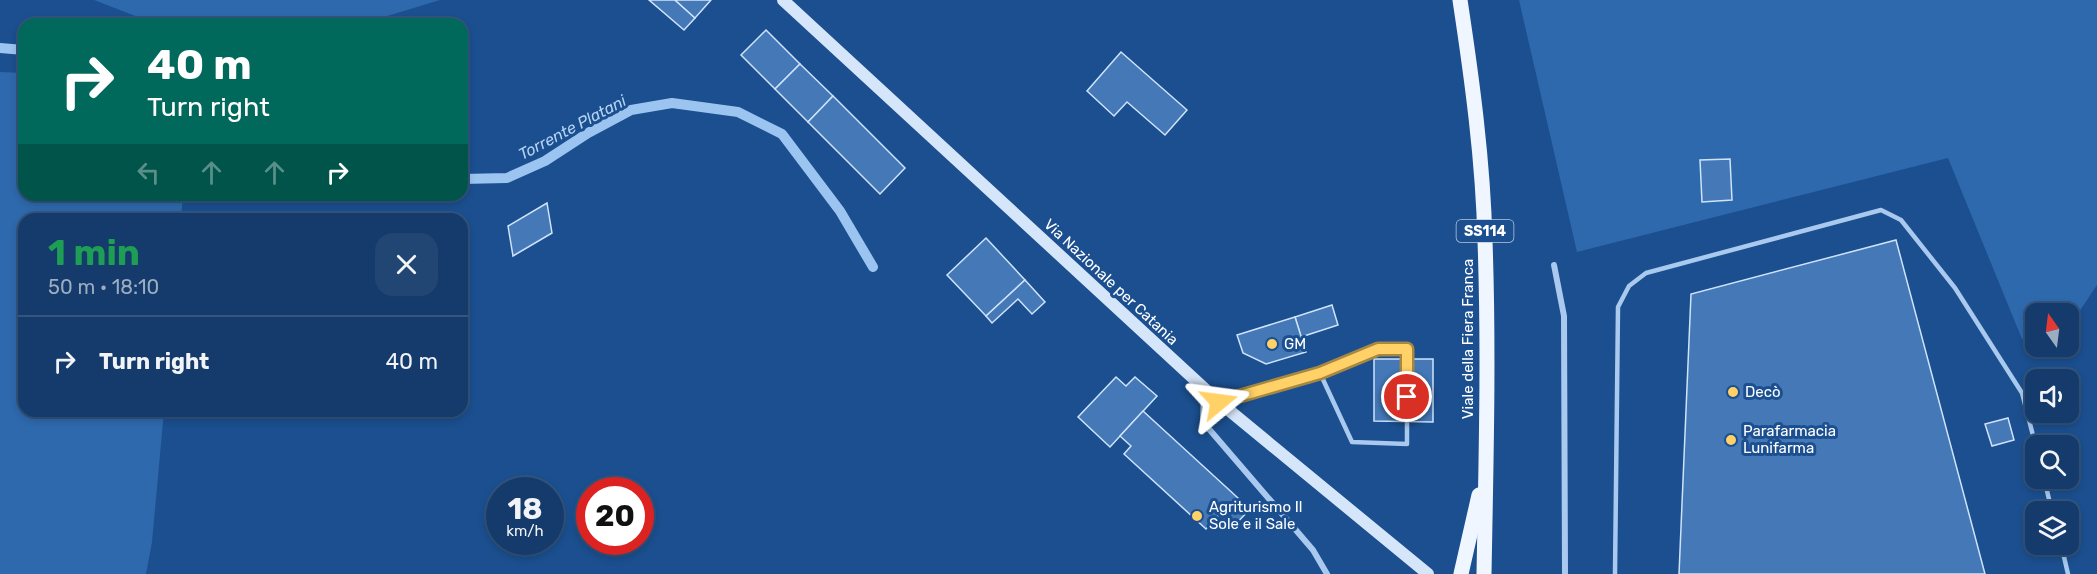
<!DOCTYPE html>
<html lang="en">
<head>
<meta charset="utf-8">
<style>
	:root { --surface:#143b6b; --page:#214673; --text:#f1f3f6; --muted:#9dadc1; --line:#33557e }
	body { margin:0; font-family:Rubik,sans-serif; background:var(--page); color:var(--text); height:100vh; display:flex; flex-direction:column; font-size:22px; white-space:nowrap }
	* { box-sizing:border-box; margin:0 }
	p { font-size:20px; color:var(--muted) }
	.icon { flex:none; width:33px; height:33px; fill:none; stroke:currentColor; stroke-width:2; stroke-linecap:round; stroke-linejoin:round }
	.map { position:relative; flex:1; overflow:hidden }
	.details { position:absolute; left:18px; top:213px; width:450px; height:204px; display:flex; flex-direction:column; background:var(--surface); border-radius:18px; box-shadow:0 3px 9px #0003,0 0 0 2px var(--line) }
	.details>* { flex:none }
	.top-card { position:absolute; left:18px; top:18px; width:450px; height:183px; border-radius:18px; box-shadow:0 3px 9px #0003,0 0 0 2px var(--line); background:#00695c; color:#fff; overflow:hidden }
	.needle { width:39px; rotate:346deg }
	.fabs { position:absolute; left:2025px; top:303px; display:grid; gap:12px }
	.fabs a { display:grid; place-items:center; width:54px; height:54px; border-radius:12px; background:var(--surface); box-shadow:0 3px 9px #0003,0 0 0 2px var(--line); font-size:30px }
	.speed { position:absolute; left:486px; top:477px; display:flex; gap:12px; font-size:30px; font-weight:700; text-align:center }
	.speed>* { display:grid; place-content:center; width:78px; height:78px; border-radius:50%; background:var(--surface); box-shadow:0 3px 9px #0003,0 0 0 2px var(--line); line-height:1 }
	.speed small { font-size:15px; font-weight:400 }
	.speed .limit { border:9px solid #d22; background:#fff; color:#111 }
	.pin { position:absolute; display:grid; place-items:center; width:51px; height:51px; color:#fff; margin:-26px; border:3px solid #fff; border-radius:50%; box-shadow:0 2px 6px #0007 }
	.me { position:absolute; width:66px; margin:-33px; rotate:74deg; stroke-linejoin:round; filter:drop-shadow(0 0 4px #0008) }
	.turn { display:flex; align-items:center; gap:21px; height:126px; padding:0 30px; font-size:27px }
	.turn .icon { width:78px; height:78px; stroke-width:2.5 }
	.turn b { display:block; font-size:42px; line-height:51px }
	.lanes { display:flex; align-items:center; height:57px; padding:0 30px; background:#0003; justify-content:center; gap:30px; direction:ltr }
	.lanes .off { opacity:.35 }
	.round { display:grid; place-items:center; flex:none; width:63px; height:63px; border-radius:18px; background:var(--page) }
	.overview { display:flex; align-items:center; justify-content:space-between; height:102px; padding:0 30px }
	h1 { font-size:36px; font-weight:700; line-height:45px; color:#1e9e55 }
	ul { padding:0; list-style:none }
	li { display:flex; align-items:center; gap:18px; height:90px; padding:0 30px; border-top:2px solid var(--line) }
	li div { flex:1 }
	li b { display:block; font-size:22px }
	li em { font-style:normal }
	.map>svg:first-child { display:block }
	.green { fill:#2e69ad }
	.lines { fill:none; stroke-linecap:round; stroke-linejoin:round }
	.stream { stroke:#9cc4f0; stroke-width:10 }
	.building { fill:#4478b7; stroke:#cfe3fa; stroke-width:1.5 }
	.lane { stroke:#a9c9ee; stroke-width:4.5 }
	.street { stroke:#a9c9ee; stroke-width:6 }
	.secondary { stroke:#d6e6fa; stroke-width:12 }
	.primary { stroke:#f0f6ff; stroke-width:15 }
	.route-casing { stroke:#a68842; stroke-width:15 }
	.route { stroke:#ffd166; stroke-width:10 }
	.poi-dot { fill:#ffd166; stroke:#1b4f8f; stroke-width:2 }
	.labels { text-anchor:middle; stroke-width:6; stroke-linejoin:round; paint-order:stroke }
	.shield { fill:#1b4f8f; stroke:#bbcadd; stroke-width:1.5 }
	.shield-label { font-size:14px; font-weight:bold; fill:#fff }
	.street-label { font-size:15px; fill:#fff; stroke:#1b4f8f }
	.poi-label { font-size:15px; fill:#fff; stroke:#1b4f8f; text-anchor:start }
	.water-label { font-size:16px; font-style:italic; fill:#b5d3f5; stroke:#1b4f8f }
</style>
</head>
<body>
<div class="map">
<svg width="2097" height="574" viewBox="0 0 2097 574">
	<rect width="100%" height="100%" fill="#1b4f8f"/>
	<g class="green">
		<polygon points="94,0 440,0 361,24 156,24"/>
		<polygon points="1519,0 2097,0 2097,285 2069,327 2068,314 2036,314 2035,336 2022,339 1948,158 1577,252"/>
		<polygon points="0,72 24,73 24,195 183,195 181,219 24,219 24,411 164,411 152,542 146,574 0,574"/>
	</g>
	<g class="lines">
		<g class="stream">
			<polyline points="0,48 24,50"/>
			<polyline points="462,179 507,178 545,161 588,133 631,110 672,103 738,112 782,134 840,211 873,267"/>
		</g>
	</g>
	<g class="building">
		<polygon points="649,0 675,0 695,18 684,30"/>
		<polygon points="675,0 711,0 695,18"/>
		<polygon points="766,30 800,64 775,89 741,55"/>
		<polygon points="1121,52 1187,110 1165,135 1127,102 1114,116 1087,91"/>
		<polygon points="800,64 833,96 808,122 775,89"/>
		<polygon points="833,96 905,168 880,194 808,122"/>
		<polygon points="1730,159 1732,200 1702,202 1700,160"/>
		<polygon points="547,203 552,233 513,256 508,226"/>
		<polygon points="986,238 1025,280 986,316 947,275"/>
		<polygon points="1896,240 1985,574 1679,574 1691,294"/>
		<polygon points="1025,280 1045,302 1032,314 1018,299 992,323 986,316"/>
		<polygon points="1332,305 1338,325 1301,337 1295,317"/>
		<polygon points="1295,317 1306,352 1266,364 1243,353 1237,335"/>
		<polygon points="1374,359 1433,359 1433,422 1374,421"/>
		<polygon points="1116,377 1126,386 1135,377 1157,396 1110,447 1078,417"/>
		<polygon points="1143,411 1250,509 1233,527 1219,515 1206,529 1124,454 1131,446 1120,436"/>
		<polygon points="2008,418 2014,440 1992,446 1985,424"/>
	</g>
	<g class="lines">
		<g class="lane">
			<polyline points="1222,402 1320,373 1378,349 1407,349 1407,444 1352,442 1320,373"/>
			<polyline points="2044,478 2052,512"/>
			<polyline points="2061,544 2068,574"/>
			<polyline points="1615,574 1618,307 1629,286 1646,273 1881,210 1901,220 1955,288 2022,393 2036,447"/>
		</g>
		<g class="street">
			<polyline points="1554,265 1564,316 1565,574"/>
			<polyline points="1204,389 1203,422 1313,550 1327,574"/>
		</g>
		<polyline class="secondary" points="783,0 1219,402 1428,574"/>
		<g class="primary">
			<path d="M1460,0C1472,79 1483,160 1485,241C1489,352 1486,463 1484,574"/>
			<polyline points="1461,574 1479,495"/>
		</g>
	</g>
	<g class="lines">
		<g class="route-casing">
			<polyline id="route" points="1219,402 1320,373 1378,349 1407,349 1407,397"/>
		</g>
		<use href="#route" class="route"/>
	</g>
	<g class="poi-dot">
		<circle cx="1272" cy="344" r="6"/>
		<circle cx="1733" cy="392" r="6"/>
		<circle cx="1731" cy="440" r="6"/>
		<circle cx="1197" cy="516" r="6"/>
	</g>
	<g class="labels">
		<rect class="shield" x="1456.5" y="220" width="57" height="22" rx="4.5"/>
		<g class="shield-label">
			<text x="1485" y="236">SS114</text>
		</g>
		<g class="street-label">
			<text transform="translate(1111 282) rotate(43)" y="5">Via Nazionale per Catania</text>
			<text transform="translate(1468 339) rotate(-90)" y="5">Viale della Fiera Franca</text>
		</g>
		<g class="poi-label">
			<text x="1284" y="349">GM</text>
			<text x="1745" y="397">Decò</text>
			<text x="1743" y="436">Parafarmacia<tspan x="1743" dy="17">Lunifarma</tspan></text>
			<text x="1209" y="512">Agriturismo Il<tspan x="1209" dy="17">Sole e il Sale</tspan></text>
		</g>
		<g class="water-label">
			<text transform="translate(572 127) rotate(-28)" y="6">Torrente Platani</text>
		</g>
	</g>
</svg>
<div class="fabs">
<a><svg class="needle" viewBox="-14 -14 28 28"><path d="M0-13l5 13h-10z" fill="#e53935"/><path d="M0 13l5-13h-10z" fill="#9dadc1"/></svg></a>
<a><svg class="icon" aria-label="sound" viewBox="0 0 24 24"><path d="M4 9h4l5-4v14l-5-4H4zM17 9q2 3 0 6"/></svg></a>
<a><svg class="icon" aria-label="search" viewBox="0 0 24 24"><circle cx="10" cy="10" r="6"/><path d="M15 15l6 6"/></svg></a>
<a><svg class="icon" aria-label="layers" viewBox="0 0 24 24"><path d="M12 4l9 5-9 5-9-5zM3 14l9 5 9-5"/></svg></a>
</div>
<div class="speed"><div>18<small>km/h</small></div><div class="limit">20</div></div>
<div class="pin" style="left:1407px;top:397px;background:#d93025"><svg class="icon" aria-label="arrive" viewBox="0 0 24 24"><path d="M6 21V4h12l-3 4 3 4H6"/></svg></div>
<svg class="me" style="left:1219px;top:402px" viewBox="-20 -20 40 40"><path d="M0-17L14 15 0 8-14 15z" fill="#ffd166" stroke="#fff" stroke-width="4"/></svg>
<div class="top-card">
<div class="turn"><svg class="icon" aria-label="right" viewBox="0 0 24 24"><path d="M7 20v-9h11M14 6l5 5-5 5"/></svg><div><b>40 m</b>Turn right</div></div>
<div class="lanes"><svg class="icon off" aria-label="left" viewBox="0 0 24 24"><path d="M17 20v-9H6M10 6l-5 5 5 5"/></svg><svg class="icon off" aria-label="ahead" viewBox="0 0 24 24"><path d="M12 20V5M6 11l6-6 6 6"/></svg><svg class="icon off" aria-label="ahead" viewBox="0 0 24 24"><path d="M12 20V5M6 11l6-6 6 6"/></svg><svg class="icon" aria-label="right" viewBox="0 0 24 24"><path d="M7 20v-9h11M14 6l5 5-5 5"/></svg></div>
</div>
<section class="details">
<div class="overview"><div><h1>1 min</h1><p>50 m · 18:10</p></div><a class="round"><svg class="icon" aria-label="close" viewBox="0 0 24 24"><path d="M6 6l12 12M18 6L6 18"/></svg></a></div>
<ul>
<li><svg class="icon" aria-label="right" viewBox="0 0 24 24"><path d="M7 20v-9h11M14 6l5 5-5 5"/></svg><div><b>Turn right</b></div><em>40 m</em></li>
</ul>
</section>
</div>
</body>
</html>
